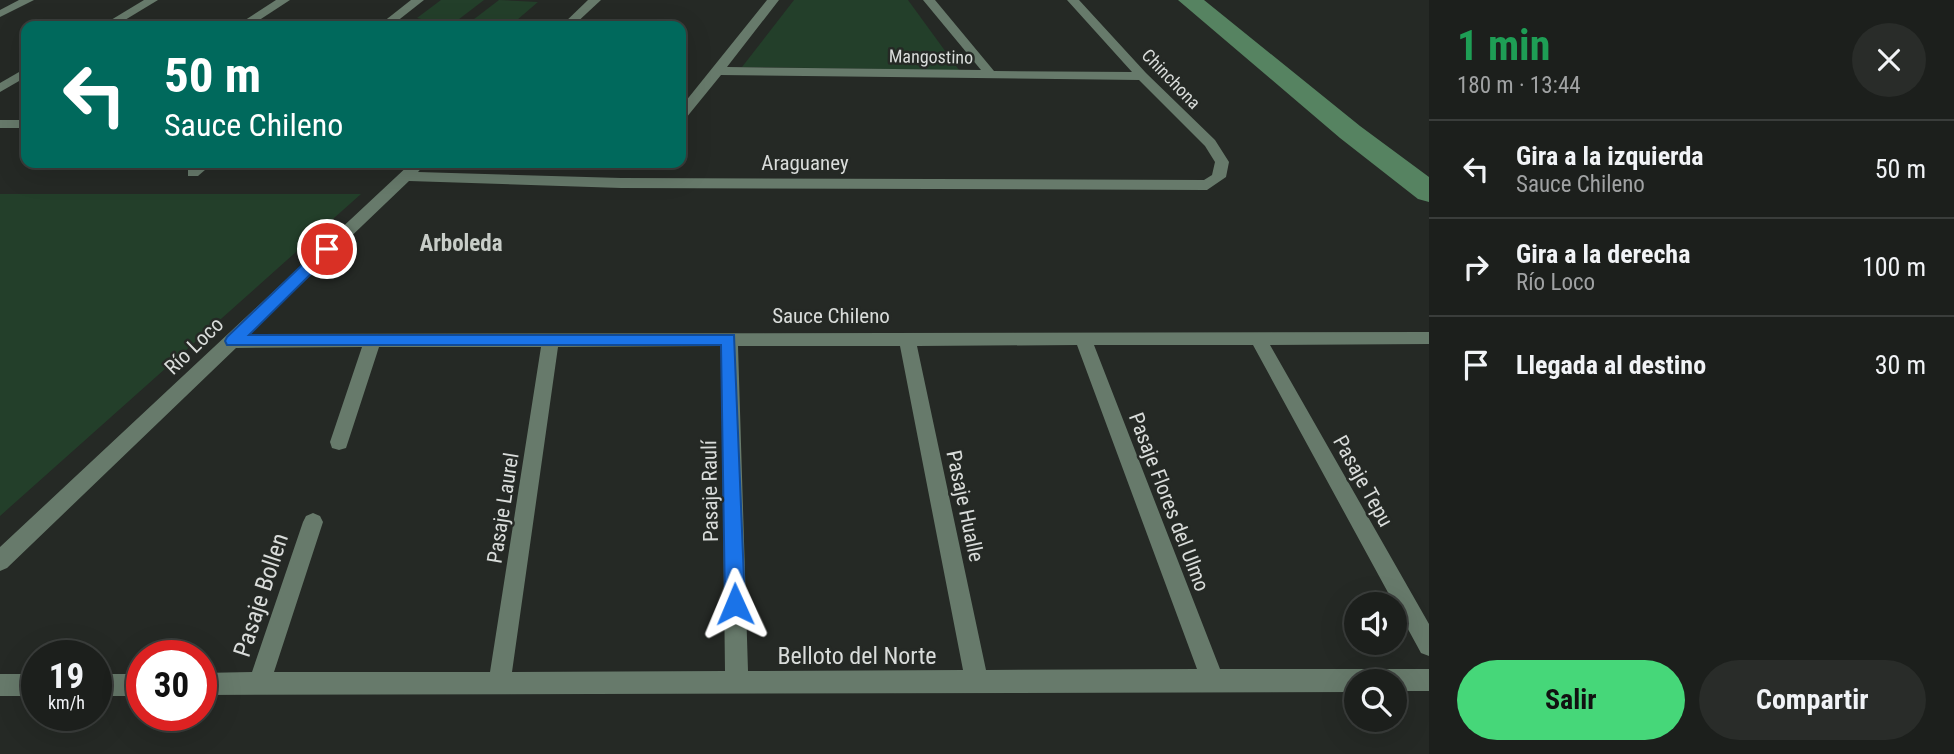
<!DOCTYPE html>
<html lang="es">
<head>
<meta charset="utf-8">
<style>
	:root { --surface:#1c1f1c; --page:#292c29; --text:#f1f3f6; --muted:#a0a2a3; --line:#3a3d3b; --accent:#46d779 }
	body { margin:0; font-family:"Roboto Condensed",sans-serif; background:var(--page); color:var(--text); height:100vh; display:flex; flex-direction:column; font-size:26px; white-space:nowrap }
	* { box-sizing:border-box; margin:0 }
	p { font-size:23px; color:var(--muted) }
	.icon { flex:none; width:38px; height:38px; fill:none; stroke:currentColor; stroke-width:2; stroke-linecap:round; stroke-linejoin:round }
	.map { position:relative; flex:1; overflow:hidden }
	.details { display:flex; flex-direction:column; background:var(--surface); width:525px }
	.details>* { flex:none }
	.guide { position:absolute; left:21px; top:21px; width:665px; height:147px; border-radius:14px; box-shadow:0 7px 28px #0002,0 0 0 2px var(--line); background:#00695c; color:#fff; overflow:hidden }
	.controls { position:absolute; left:1344px; top:592px; display:grid; gap:14px }
	.controls a { display:grid; place-items:center; width:63px; height:63px; border-radius:50%; background:var(--surface); box-shadow:0 7px 28px #0002,0 0 0 2px var(--line); font-size:35px }
	.speed { position:absolute; left:21px; top:640px; display:flex; gap:14px; font-size:35px; font-weight:700; text-align:center }
	.speed>* { display:grid; place-content:center; width:91px; height:91px; border-radius:50%; background:var(--surface); box-shadow:0 7px 28px #0002,0 0 0 2px var(--line); line-height:1 }
	.speed small { font-size:18px; font-weight:400 }
	.speed .limit { border:10px solid #d22; background:#fff; color:#111 }
	.pin { position:absolute; display:grid; place-items:center; width:60px; height:60px; color:#fff; margin:-30px; border:4px solid #fff; border-radius:50%; box-shadow:0 2px 7px #0007 }
	.me { position:absolute; width:77px; margin:-38px; rotate:359deg; stroke-linejoin:round; filter:drop-shadow(0 0 5px #0008) }
	.turn { display:flex; align-items:center; gap:24px; height:147px; padding:0 28px; font-size:32px }
	.turn .icon { width:91px; height:91px; stroke-width:2.5 }
	.turn b { display:block; font-size:49px; line-height:60px }
	.round { display:grid; place-items:center; flex:none; width:74px; height:74px; border-radius:37px; background:var(--page) }
	.headline { display:flex; align-items:center; justify-content:space-between; height:119px; padding:0 28px }
	h1 { font-size:42px; font-weight:700; line-height:52px; color:#1e9e55 }
	.cta { display:flex; gap:14px; margin-top:auto; padding:14px 28px }
	.cta a { flex:1; height:80px; border-radius:42px; background:var(--accent); color:#111; font-size:28px; font-weight:700; line-height:80px; text-align:center }
	.cta a+a { background:var(--page); color:var(--text) }
	ul { padding:0; list-style:none }
	li { display:flex; align-items:center; gap:21px; height:98px; padding:0 28px; border-top:2px solid var(--line) }
	li div { flex:1 }
	li b { display:block; font-size:26px }
	li em { font-style:normal }
	main { display:flex; flex:1; min-height:0 }
	.map>svg:first-child { display:block }
	.green { fill:#233f2a }
	.lines { fill:none; stroke-linecap:round; stroke-linejoin:round }
	.canal { fill:#568361; fill-rule:evenodd }
	.minor { fill:#677a6b; fill-rule:evenodd }
	.route { fill:#1a73e8; stroke:#114b97; stroke-width:2 }
	.labels { text-anchor:middle; stroke-width:5; stroke-linejoin:round; paint-order:stroke }
	.far-street-label { font-size:18px; fill:#d9dcda; stroke:#252925 }
	.street-label { font-size:21px; fill:#d9dcda; stroke:#252925 }
	.neighbourhood-label { font-size:23px; font-weight:bold; fill:#c8cdc8; stroke:#252925 }
	.near-street-label { font-size:24px; fill:#d9dcda; stroke:#252925 }
</style>
</head>
<body>
<main>
<div class="map">
<svg width="1429" height="754" viewBox="0 0 1429 754">
	<rect width="100%" height="100%" fill="#252925"/>
	<g class="green">
		<polygon points="441,0 484,0 450,26 417,18"/>
		<polygon points="499,0 538,2 510,26 465,26"/>
		<polygon points="794,0 908,0 959,70 742,67"/>
		<polygon points="0,194 361,194 0,516"/>
	</g>
	<g class="lines">
		<polygon class="canal" points="1178,0 1204,0 1360,126 1429,177 1429,202 1418,199 1340,138"/>
		<g class="minor">
			<polygon points="19,0 34,0 0,17 0,10"/>
			<polygon points="144,0 158,0 115,26 101,26"/>
			<polygon points="276,0 290,0 250,26 236,26"/>
			<polygon points="411,0 424,0 391,26 378,26"/>
			<polygon points="588,0 601,0 573,26 561,26"/>
			<path d="M767,0H779L727,67L981,70L923,0H935L994,71L1132,72L1067,0H1079L1146,73L1215,140L1229,162L1226,177L1207,190L621,188L409,181L249,334L1429,332V344L1270,345L1429,624V656L1421,653L1253,345H1094L1220,669H1429V691H1395V681H1356V692L201,695V673L252,672L303,522L306,516L313,513L320,516L323,522L274,672H490L541,347H379L348,442L346,448L339,450L332,448L330,442L362,347L236,348L7,568L0,571V547L411,163H426L418,172L621,178L1204,180L1212,175L1215,162L1205,146L1139,80L721,75L686,118L681,119V107ZM1077,345L1197,669L986,670L917,346ZM721,346L725,671L512,672L558,347ZM738,346H900L963,670L748,671Z"/>
			<polygon points="26,68 26,77 0,92 0,83"/>
			<rect x="0" y="120" width="26" height="8"/>
			<polygon points="197,163 213,163 198,176 188,176 188,170"/>
			<rect x="0" y="674" width="37" height="22"/>
			<rect x="96" y="674" width="46" height="22"/>
		</g>
	</g>
	<polygon class="route" points="327,244 332,246 332,253 249,335 734,335 745,604 742,610 735,613 728,610 725,604 721,345 227,345 225,341 227,337 322,246"/>
	<g class="labels">
		<g class="far-street-label">
			<text transform="translate(931 57) rotate(1)" y="6">Mangostino</text>
			<text transform="translate(1171 79) rotate(46)" y="6">Chinchona</text>
		</g>
		<g class="street-label">
			<text x="805" y="170">Araguaney</text>
			<text x="831" y="323">Sauce Chileno</text>
			<text transform="translate(194 346) rotate(-44)" y="7">Río Loco</text>
			<text transform="translate(1363 481) rotate(61)" y="7">Pasaje Tepu</text>
			<text transform="translate(710 491) rotate(-91)" y="7">Pasaje Raulí</text>
			<text transform="translate(1169 502) rotate(69)" y="7">Pasaje Flores del Ulmo</text>
			<text transform="translate(965 506) rotate(78)" y="7">Pasaje Hualle</text>
			<text transform="translate(503 508) rotate(-81)" y="7">Pasaje Laurel</text>
		</g>
		<g class="neighbourhood-label">
			<text x="461" y="251">Arboleda</text>
		</g>
		<g class="near-street-label">
			<text transform="translate(261 595) rotate(-72)" y="8">Pasaje Bollen</text>
			<text x="857" y="664">Belloto del Norte</text>
		</g>
	</g>
</svg>
<div class="controls">
<a><svg class="icon" aria-label="sound" viewBox="0 0 24 24"><path d="M4 9h4l5-4v14l-5-4H4zM17 9q2 3 0 6"/></svg></a>
<a><svg class="icon" aria-label="search" viewBox="0 0 24 24"><circle cx="10" cy="10" r="6"/><path d="M15 15l6 6"/></svg></a>
</div>
<div class="speed"><div>19<small>km/h</small></div><div class="limit">30</div></div>
<div class="pin" style="left:327px;top:249px;background:#d93025"><svg class="icon" aria-label="arrive" viewBox="0 0 24 24"><path d="M6 21V4h12l-3 4 3 4H6"/></svg></div>
<svg class="me" style="left:735px;top:604px" viewBox="-20 -20 40 40"><path d="M0-17L14 15 0 8-14 15z" fill="#1a73e8" stroke="#fff" stroke-width="4"/></svg>
<div class="guide">
<div class="turn"><svg class="icon" aria-label="left" viewBox="0 0 24 24"><path d="M17 20v-9H6M10 6l-5 5 5 5"/></svg><div><b>50 m</b>Sauce Chileno</div></div>
</div>
</div>
<section class="details">
<div class="headline"><div><h1>1 min</h1><p>180 m · 13:44</p></div><a class="round"><svg class="icon" aria-label="close" viewBox="0 0 24 24"><path d="M6 6l12 12M18 6L6 18"/></svg></a></div>
<ul>
<li><svg class="icon" aria-label="left" viewBox="0 0 24 24"><path d="M17 20v-9H6M10 6l-5 5 5 5"/></svg><div><b>Gira a la izquierda</b><p>Sauce Chileno</p></div><em>50 m</em></li>
<li><svg class="icon" aria-label="right" viewBox="0 0 24 24"><path d="M7 20v-9h11M14 6l5 5-5 5"/></svg><div><b>Gira a la derecha</b><p>Río Loco</p></div><em>100 m</em></li>
<li><svg class="icon" aria-label="arrive" viewBox="0 0 24 24"><path d="M6 21V4h12l-3 4 3 4H6"/></svg><div><b>Llegada al destino</b></div><em>30 m</em></li>
</ul>
<div class="cta"><a>Salir</a><a>Compartir</a></div>
</section>
</main>
</body>
</html>
